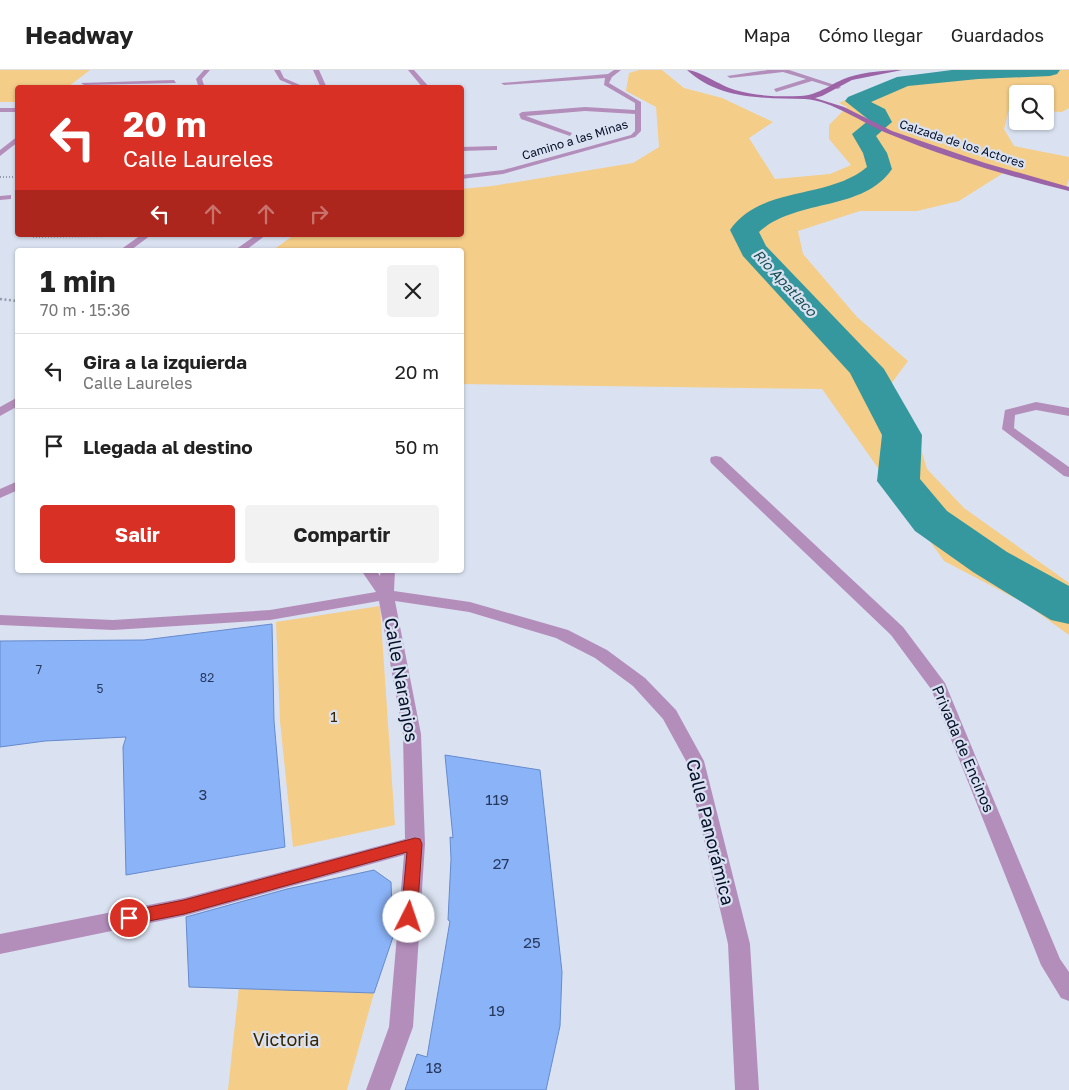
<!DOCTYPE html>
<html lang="es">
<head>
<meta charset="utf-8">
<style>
	:root { --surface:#fff; --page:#f2f2f2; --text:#222; --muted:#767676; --line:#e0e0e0; --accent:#d93025 }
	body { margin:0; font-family:"Golos Text",sans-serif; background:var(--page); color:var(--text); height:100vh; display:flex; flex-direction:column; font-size:19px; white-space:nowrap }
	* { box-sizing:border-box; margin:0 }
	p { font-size:16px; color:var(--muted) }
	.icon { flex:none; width:28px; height:28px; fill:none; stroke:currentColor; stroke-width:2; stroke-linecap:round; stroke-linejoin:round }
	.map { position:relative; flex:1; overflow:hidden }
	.drawer { position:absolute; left:15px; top:178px; width:449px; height:325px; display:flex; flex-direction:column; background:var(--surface); border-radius:5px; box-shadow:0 1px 4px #0004 }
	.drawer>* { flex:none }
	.hud { position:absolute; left:15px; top:15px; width:449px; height:152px; border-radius:5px; box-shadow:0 1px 4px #0004; background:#d93025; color:#fff; overflow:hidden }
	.buttons { position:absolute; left:1009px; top:15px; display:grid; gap:10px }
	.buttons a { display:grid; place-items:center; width:45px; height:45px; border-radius:5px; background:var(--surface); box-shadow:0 1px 4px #0004; font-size:25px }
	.pin { position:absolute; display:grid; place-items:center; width:42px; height:42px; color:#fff; margin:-21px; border:2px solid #fff; border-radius:50%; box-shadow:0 1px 5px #0007 }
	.me { position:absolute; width:55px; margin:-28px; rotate:4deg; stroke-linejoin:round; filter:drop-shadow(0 0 4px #0008) }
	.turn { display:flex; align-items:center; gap:18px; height:105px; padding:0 25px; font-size:22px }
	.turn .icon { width:65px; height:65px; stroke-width:2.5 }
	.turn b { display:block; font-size:35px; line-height:42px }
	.lanes { display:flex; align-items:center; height:48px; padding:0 25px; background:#0003; justify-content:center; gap:25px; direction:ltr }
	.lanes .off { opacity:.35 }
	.round { display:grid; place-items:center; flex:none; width:52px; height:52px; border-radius:5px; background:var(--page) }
	.head { display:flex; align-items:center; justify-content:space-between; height:85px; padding:0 25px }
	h1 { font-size:30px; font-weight:700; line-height:38px }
	.button { display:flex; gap:10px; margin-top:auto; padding:10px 25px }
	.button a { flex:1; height:58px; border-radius:5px; background:var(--accent); color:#fff; font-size:20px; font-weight:700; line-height:58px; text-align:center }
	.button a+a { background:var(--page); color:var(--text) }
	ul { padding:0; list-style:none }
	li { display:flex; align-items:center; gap:15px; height:75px; padding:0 25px; border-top:1px solid var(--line) }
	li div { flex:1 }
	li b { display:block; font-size:19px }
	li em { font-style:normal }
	header { display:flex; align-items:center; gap:30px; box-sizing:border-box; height:70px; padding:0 25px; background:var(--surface); border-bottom:1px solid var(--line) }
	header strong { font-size:24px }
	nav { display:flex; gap:28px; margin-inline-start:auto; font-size:18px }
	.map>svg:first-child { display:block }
	.green { fill:#f4cd89 }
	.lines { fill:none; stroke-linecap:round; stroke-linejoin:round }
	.river { fill:#34989e; fill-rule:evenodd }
	.building { fill:#8bb3f8; stroke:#658acc }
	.path-far1 { stroke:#929bad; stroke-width:2; stroke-dasharray:1 2; stroke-linecap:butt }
	.path { stroke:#929bad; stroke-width:2.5; stroke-dasharray:2 2.5; stroke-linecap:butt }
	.street { fill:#b48ebb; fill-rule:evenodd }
	.secondary { fill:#9c63a6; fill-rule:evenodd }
	.route { fill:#d93025; stroke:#8d1f18 }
	.labels { text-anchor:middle; stroke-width:4.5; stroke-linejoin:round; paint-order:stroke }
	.far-street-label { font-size:12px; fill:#040f28; stroke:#dae2f1 }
	.number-label { font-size:12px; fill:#26385c }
	.far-water-label { font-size:14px; font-style:italic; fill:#154d51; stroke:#dae2f1 }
	.park-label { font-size:15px; fill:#382601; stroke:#dae2f1 }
	.street-label { font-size:15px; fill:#040f28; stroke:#dae2f1 }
	.near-number-label { font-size:15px; fill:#26385c }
	.near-street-label { font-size:18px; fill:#040f28; stroke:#dae2f1 }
	.near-park-label { font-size:18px; fill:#382601; stroke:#dae2f1 }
</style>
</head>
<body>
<header>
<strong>Headway</strong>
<nav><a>Mapa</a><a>Cómo llegar</a><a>Guardados</a></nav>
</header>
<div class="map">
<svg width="1069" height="1020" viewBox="0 0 1069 1020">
	<rect width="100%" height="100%" fill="#dae2f1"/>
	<g class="green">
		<polygon points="0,0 90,0 68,17 18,18 17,32 0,32"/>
		<path d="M639,0H662L684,18L722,28L773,52L749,68L775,109L830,104L851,95L829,69V55L847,37L839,33C909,0 991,0 1069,0V38L1062,42L1045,41V24H1018L1017,39H1009L1004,59L1014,76L1069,87V109L1066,118L1005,102L959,131L917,141H860L798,161L803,184L857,247L908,291L891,314L911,346L927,399L964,438L1069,513V565L1026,534L944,491L822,319L461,314V180H273L294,165H461V119L492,116L633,93L659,77L656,37L626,21L629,3Z"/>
		<polygon points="380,536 395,755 293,777 280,651 276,552"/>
		<polygon points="239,917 374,923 347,1020 228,1020"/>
	</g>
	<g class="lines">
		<path class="river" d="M952,0H1060L1057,4L1050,6L978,9L908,16L871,32L885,39L892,52L876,66L887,83L892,99C863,142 796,128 759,162L766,176L884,299L922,365L920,409L947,441L1007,482L1069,516V554L1051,550L973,502L915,461L877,411L882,365L850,303L743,186L730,160C761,115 828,130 867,97L863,83L852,64L869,50L845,31L848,27L897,7Z"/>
	</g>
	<g class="building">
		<polygon points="272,554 274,651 285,777 126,805 123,677 126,667 45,671 0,677 0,571 144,570"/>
		<polygon points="445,685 540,700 562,902 560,956 546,1020 405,1020 417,984 427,987 450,851 448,850 451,789 450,767 453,768"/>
		<polygon points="374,800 391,812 393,867 374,923 189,917 186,847 287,819"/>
	</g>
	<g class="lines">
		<g class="path-far1">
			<polyline points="0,107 18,107"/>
			<polyline points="33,167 115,166"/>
		</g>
		<polyline class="path" points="0,229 18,231"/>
		<g class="street">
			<polygon points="204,0 210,0 202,9 205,18 199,18 196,9"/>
			<polygon points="274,0 280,0 284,8 300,15 297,17 280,10"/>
			<polygon points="313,0 319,0 327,18 321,18"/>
			<polygon points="408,0 414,0 430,18 423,18"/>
			<polygon points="614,0 621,0 612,7 609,13 641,32 641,61 635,67 503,104 461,109 461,105 503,100 631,65 635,61 635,44 585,41 526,46 572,63 570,66 521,49 519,44 522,42 585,37 635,40 635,33 604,15 605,8 504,15 501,13 608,4"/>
			<polygon points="768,0 789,0 841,17 838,19 812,11 776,22 774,19 806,9 783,2 730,8 727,6"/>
			<polygon points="174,10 176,13 84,15 81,13"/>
			<rect x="0" y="38" width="18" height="4"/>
			<polygon points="18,66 18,72 0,86 0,80"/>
			<polygon points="497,76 497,80 494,80 461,81 461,77"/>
			<polygon points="11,125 11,129 0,130 0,126"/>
			<polygon points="141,165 151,165 131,180 120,180"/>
			<polygon points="256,165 266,165 246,180 235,180"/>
			<polygon points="18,327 18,336 0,346 0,337"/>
			<polygon points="1036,332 1069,338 1069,346 1036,340 1015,345 1014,358 1069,397 1069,407 1064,406 1002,359 1005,340"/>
			<polygon points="716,386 721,387 903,557 945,613 1060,889 1069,902 1069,931 1061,928 1041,895 931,619 891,565 711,393 710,390 711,387"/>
			<polygon points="18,411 18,420 0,428 0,419"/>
			<polygon points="361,500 376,500 380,506 381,500 395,500 394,521 470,532 568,560 607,580 645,608 676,640 704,691 750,874 759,1020 735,1020 728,874 686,691 663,649 633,616 595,588 556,568 469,542 395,531 421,664 425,774 413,957 390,1020 366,1020 389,957 404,785 184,846 0,884 0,864 184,828 405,769 403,664 379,531 270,550 113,560 0,555 0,545 113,550 270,540 376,522"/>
		</g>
		<path class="secondary" d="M687,0C698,0 721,16 735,20C755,26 779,27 800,26C820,25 831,13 849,7C866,2 885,0 902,0L852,10L822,26L815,28L844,37L892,61L985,93L1069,117V121C1008,106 947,88 889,64C864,54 831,30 805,29C765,28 719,30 687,0Z"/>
	</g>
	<polygon class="route" points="415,768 420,769 422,774 417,847 415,852 409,854 403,852 401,847 407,782 184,844 129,855 123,853 121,848 123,843 129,841 184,830"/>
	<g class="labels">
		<g class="far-street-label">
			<text transform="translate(575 70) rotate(-17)" y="4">Camino a las Minas</text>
			<text transform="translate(962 74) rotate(18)" y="4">Calzada de los Actores</text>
		</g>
		<g class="number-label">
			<text x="39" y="604">7</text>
			<text x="207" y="612">82</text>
			<text x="100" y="623">5</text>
		</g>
		<g class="far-water-label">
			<text transform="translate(785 213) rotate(47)" y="5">Rio Apatlaco</text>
		</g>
		<g class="park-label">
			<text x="334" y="652">1</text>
		</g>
		<g class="street-label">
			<text transform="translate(963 679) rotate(67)" y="5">Privada de Encinos</text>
		</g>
		<g class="near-number-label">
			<text x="203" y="730">3</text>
			<text x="497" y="735">119</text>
			<text x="501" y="799">27</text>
			<text x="532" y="878">25</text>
			<text x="497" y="946">19</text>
			<text x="434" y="1003">18</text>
		</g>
		<g class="near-street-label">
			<text transform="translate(401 610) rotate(80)" y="6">Calle Naranjos</text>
			<text transform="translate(710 762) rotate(76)" y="6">Calle Panorámica</text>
		</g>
		<g class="near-park-label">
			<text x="286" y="976">Victoria</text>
		</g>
	</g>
</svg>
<div class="buttons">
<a><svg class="icon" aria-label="search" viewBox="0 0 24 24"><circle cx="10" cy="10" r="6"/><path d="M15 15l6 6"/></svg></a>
</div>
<div class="pin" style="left:129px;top:848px;background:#d93025"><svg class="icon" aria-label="arrive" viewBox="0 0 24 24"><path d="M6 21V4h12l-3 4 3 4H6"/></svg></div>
<svg class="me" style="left:409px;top:847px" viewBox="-20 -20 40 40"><circle r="19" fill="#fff"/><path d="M0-13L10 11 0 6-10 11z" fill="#d93025"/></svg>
<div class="hud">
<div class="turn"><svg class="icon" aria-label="left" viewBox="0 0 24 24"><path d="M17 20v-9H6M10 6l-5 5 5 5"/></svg><div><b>20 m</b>Calle Laureles</div></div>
<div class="lanes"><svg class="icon" aria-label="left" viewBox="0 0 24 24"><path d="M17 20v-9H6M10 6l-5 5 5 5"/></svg><svg class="icon off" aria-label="ahead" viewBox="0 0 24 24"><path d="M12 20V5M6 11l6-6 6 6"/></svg><svg class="icon off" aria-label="ahead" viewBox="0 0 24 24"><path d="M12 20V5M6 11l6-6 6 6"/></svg><svg class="icon off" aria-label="right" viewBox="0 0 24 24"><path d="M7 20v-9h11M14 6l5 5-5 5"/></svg></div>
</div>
<section class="drawer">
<div class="head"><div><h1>1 min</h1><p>70 m · 15:36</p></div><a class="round"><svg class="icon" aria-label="close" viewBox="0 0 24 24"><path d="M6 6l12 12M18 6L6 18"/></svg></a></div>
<ul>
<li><svg class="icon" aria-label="left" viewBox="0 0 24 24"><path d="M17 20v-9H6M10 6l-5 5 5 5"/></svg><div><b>Gira a la izquierda</b><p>Calle Laureles</p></div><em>20 m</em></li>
<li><svg class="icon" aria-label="arrive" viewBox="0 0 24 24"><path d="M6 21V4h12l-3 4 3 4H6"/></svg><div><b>Llegada al destino</b></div><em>50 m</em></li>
</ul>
<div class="button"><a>Salir</a><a>Compartir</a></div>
</section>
</div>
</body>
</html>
